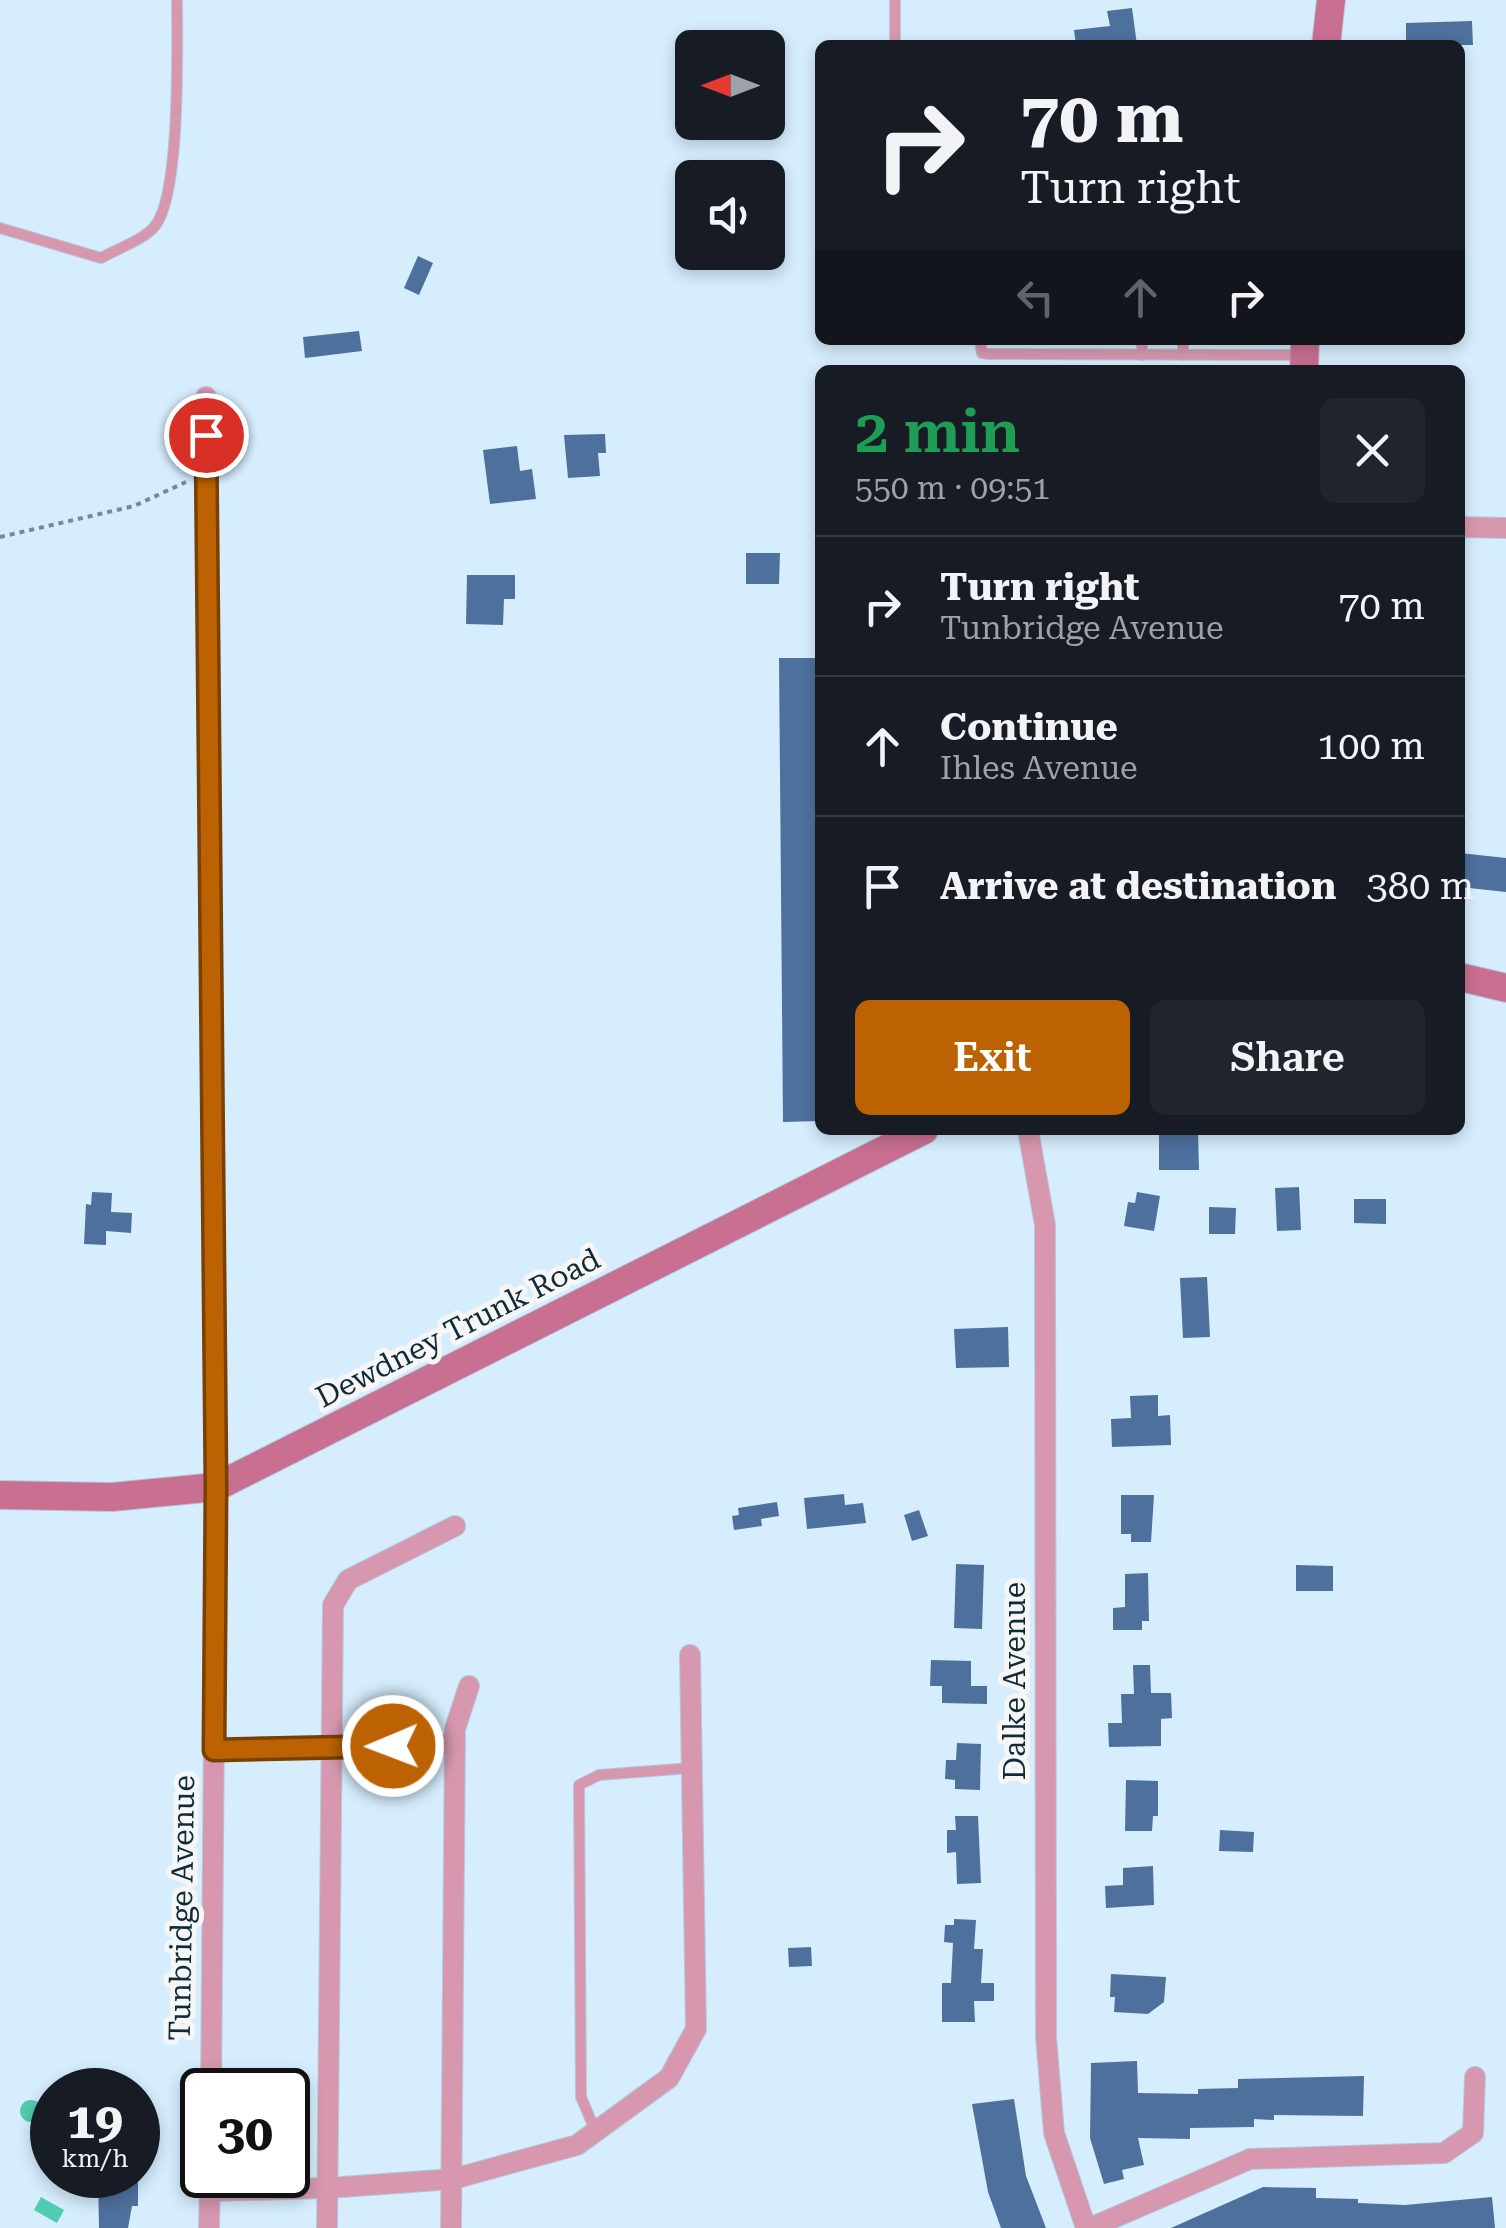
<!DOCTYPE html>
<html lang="en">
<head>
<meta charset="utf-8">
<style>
	:root { --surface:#171b24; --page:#20242c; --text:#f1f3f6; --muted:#9ea1a6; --line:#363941; --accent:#bc6202 }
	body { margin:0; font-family:"Roboto Serif",serif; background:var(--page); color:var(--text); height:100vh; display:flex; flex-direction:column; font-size:38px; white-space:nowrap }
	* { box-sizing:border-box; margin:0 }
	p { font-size:32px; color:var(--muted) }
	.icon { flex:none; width:55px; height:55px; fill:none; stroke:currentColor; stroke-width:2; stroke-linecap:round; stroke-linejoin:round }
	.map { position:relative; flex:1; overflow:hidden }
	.details { position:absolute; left:815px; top:365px; width:650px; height:770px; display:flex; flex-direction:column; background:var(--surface); border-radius:15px; box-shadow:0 5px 15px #0003 }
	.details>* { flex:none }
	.guide { position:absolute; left:815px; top:40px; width:650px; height:305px; border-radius:15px; box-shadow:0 5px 15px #0003; background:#171b24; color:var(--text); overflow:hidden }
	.needle { width:65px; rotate:270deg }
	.controls { position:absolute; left:675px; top:30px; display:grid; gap:20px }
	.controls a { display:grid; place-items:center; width:110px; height:110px; border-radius:15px; background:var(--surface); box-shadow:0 5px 15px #0003; font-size:50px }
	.speed { position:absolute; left:30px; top:2068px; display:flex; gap:20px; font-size:50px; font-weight:700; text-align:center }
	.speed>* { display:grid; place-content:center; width:130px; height:130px; border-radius:50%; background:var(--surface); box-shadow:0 5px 15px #0003; line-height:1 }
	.speed small { font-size:25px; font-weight:400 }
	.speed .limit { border:5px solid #111; border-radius:15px; background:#fff; color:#111 }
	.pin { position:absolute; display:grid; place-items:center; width:85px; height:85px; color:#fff; margin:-42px; border:5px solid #fff; border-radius:50%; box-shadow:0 2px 10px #0007 }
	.me { position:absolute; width:110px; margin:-55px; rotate:269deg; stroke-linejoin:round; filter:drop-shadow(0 0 8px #0008) }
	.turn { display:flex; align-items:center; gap:35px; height:210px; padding:0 40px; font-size:45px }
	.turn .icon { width:130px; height:130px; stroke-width:2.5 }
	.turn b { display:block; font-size:70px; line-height:85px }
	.lanes { display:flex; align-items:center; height:95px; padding:0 40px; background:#0003; justify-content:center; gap:50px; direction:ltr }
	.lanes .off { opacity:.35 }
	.round { display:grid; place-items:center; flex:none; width:105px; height:105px; border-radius:15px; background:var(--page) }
	.overview { display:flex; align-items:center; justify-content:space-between; height:170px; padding:0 40px }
	h1 { font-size:60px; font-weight:600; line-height:75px; color:#1e9e55 }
	.cta { display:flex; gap:20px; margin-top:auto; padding:20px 40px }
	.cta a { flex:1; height:115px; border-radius:15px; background:var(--accent); color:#fff; font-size:40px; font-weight:600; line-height:115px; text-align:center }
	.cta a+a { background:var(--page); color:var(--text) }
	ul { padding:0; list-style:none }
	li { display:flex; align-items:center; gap:30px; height:140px; padding:0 40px; border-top:2px solid var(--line) }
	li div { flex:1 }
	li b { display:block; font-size:38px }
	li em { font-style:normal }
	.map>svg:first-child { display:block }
	.water { fill:#51ccb1 }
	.building { fill:#4e709d }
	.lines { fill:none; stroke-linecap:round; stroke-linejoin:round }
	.lane-casing { stroke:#b3cada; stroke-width:12 }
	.street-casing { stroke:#b3cada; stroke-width:22 }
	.secondary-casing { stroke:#b3cada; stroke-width:30 }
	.path { stroke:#728a99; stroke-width:4; stroke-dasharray:5 5; stroke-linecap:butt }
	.lane { stroke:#d798af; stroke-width:10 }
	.street { stroke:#d798af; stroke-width:20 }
	.secondary { stroke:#c96f92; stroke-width:28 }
	.route-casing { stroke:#7a4001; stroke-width:25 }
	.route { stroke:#bc6202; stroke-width:18 }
	.labels { text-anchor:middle; stroke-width:10; stroke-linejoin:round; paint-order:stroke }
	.street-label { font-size:30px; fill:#112a38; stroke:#f6f6f6 }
</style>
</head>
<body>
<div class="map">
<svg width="1506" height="2228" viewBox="0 0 1506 2228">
	<rect width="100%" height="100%" fill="#d6edfd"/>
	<g class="water">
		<circle cx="31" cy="2111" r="11"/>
		<polygon points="41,2197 64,2210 57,2223 34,2210"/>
	</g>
	<g class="building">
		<polygon points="1132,8 1137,45 1076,45 1074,30 1110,26 1107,11"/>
		<polygon points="1472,21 1473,45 1406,45 1406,23"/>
		<polygon points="418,256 433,263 419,295 404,288"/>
		<polygon points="359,331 362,351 305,358 303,337"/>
		<polygon points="605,434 606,453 598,453 600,476 568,478 564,435"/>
		<polygon points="517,446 520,471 532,469 536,499 490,504 483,450"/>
		<polygon points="746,553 780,553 779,584 746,584"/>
		<polygon points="467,575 515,575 515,599 504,599 503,625 466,624"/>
		<polygon points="779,658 820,658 820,1121 783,1122"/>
		<polygon points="1460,853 1506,858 1506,892 1460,887"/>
		<polygon points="1159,1130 1198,1130 1199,1170 1159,1170"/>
		<polygon points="1299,1187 1301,1230 1277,1231 1275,1188"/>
		<polygon points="92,1192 112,1193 111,1212 132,1213 131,1233 106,1231 106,1245 84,1244 86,1204 91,1205"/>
		<polygon points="1137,1192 1160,1196 1154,1231 1124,1226 1128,1202 1135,1203"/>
		<polygon points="1354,1199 1386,1199 1386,1224 1354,1223"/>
		<polygon points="1209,1207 1236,1208 1235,1234 1209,1234"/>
		<polygon points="1207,1277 1210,1337 1183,1338 1180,1278"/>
		<polygon points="1008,1327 1009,1367 956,1368 954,1329"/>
		<polygon points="1158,1395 1158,1416 1170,1415 1171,1445 1112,1447 1111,1419 1131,1418 1130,1396"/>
		<polygon points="844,1494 845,1505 863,1503 866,1523 807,1529 804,1498"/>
		<polygon points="1121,1495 1154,1495 1151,1542 1131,1542 1131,1534 1121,1534"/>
		<polygon points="777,1502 779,1516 761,1519 762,1526 734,1530 732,1516 739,1515 738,1508"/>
		<polygon points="919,1510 928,1536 912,1541 904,1515"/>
		<polygon points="956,1564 984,1565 982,1629 954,1628"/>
		<polygon points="1296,1565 1333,1566 1333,1591 1296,1591"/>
		<polygon points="1148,1573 1149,1621 1142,1621 1142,1630 1113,1630 1113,1608 1125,1607 1125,1574"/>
		<polygon points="931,1660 971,1661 971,1686 987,1686 987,1704 942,1703 942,1686 930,1686"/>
		<polygon points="1133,1665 1150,1665 1151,1693 1171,1693 1172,1718 1161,1719 1161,1746 1109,1747 1108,1723 1122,1723 1121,1694 1134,1694"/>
		<polygon points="957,1743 981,1744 980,1790 955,1789 955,1780 945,1779 946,1760 956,1760"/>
		<polygon points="1126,1780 1158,1781 1158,1816 1153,1816 1152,1831 1125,1831"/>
		<polygon points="955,1816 978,1816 981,1883 957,1884 956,1852 947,1853 947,1830 956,1830"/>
		<polygon points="1220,1830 1254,1832 1253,1852 1219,1851"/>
		<polygon points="1153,1866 1154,1905 1106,1908 1105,1886 1123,1885 1123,1868"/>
		<polygon points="954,1919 976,1920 974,1949 983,1949 981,1983 994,1983 994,2001 974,2001 975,2022 942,2022 942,1983 951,1983 953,1943 944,1942 945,1925 954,1925"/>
		<polygon points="811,1947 812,1966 789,1967 788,1948"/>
		<polygon points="1111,1974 1166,1977 1164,2002 1148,2014 1114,2012 1115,1997 1110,1997"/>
		<polygon points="1137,2061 1138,2093 1198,2094 1198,2089 1238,2088 1238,2079 1364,2076 1363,2116 1274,2115 1274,2120 1254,2119 1254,2127 1190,2128 1190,2139 1138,2138 1144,2165 1122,2170 1124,2179 1104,2184 1090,2138 1091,2063"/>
		<polygon points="1014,2099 1026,2176 1046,2228 1001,2228 988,2192 972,2104"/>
		<polygon points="138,2177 138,2206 132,2206 128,2228 99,2228 98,2178"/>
		<polygon points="1263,2187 1316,2188 1316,2198 1358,2199 1358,2203 1405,2205 1492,2197 1495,2228 1171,2228"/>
	</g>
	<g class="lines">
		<g class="lane-casing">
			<g id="lane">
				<polyline points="895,0 895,45"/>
				<path d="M0,228L101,258C117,249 145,239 155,226C181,194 177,45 177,0"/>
				<polyline points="980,340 982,353 989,354 1304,355"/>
				<polyline points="1142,355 1142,340"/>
				<polyline points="1183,355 1183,340"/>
				<polyline points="595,2130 581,2097 579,1785 599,1775 691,1768"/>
			</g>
		</g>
		<g class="street-casing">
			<g id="street">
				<polyline points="206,397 216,1487 211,2090"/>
				<polyline points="1460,527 1506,528"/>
				<polyline points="1028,1130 1045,1225 1046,2037 1054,2133 1086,2228"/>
				<polyline points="214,1750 455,1744"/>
				<polyline points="210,2191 328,2188 453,2179 577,2145 669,2078 696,2029 690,1655"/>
				<polyline points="209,2228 210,2175"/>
				<polyline points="327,2228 333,1605 348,1580 455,1526"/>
				<polyline points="451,2228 455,1729 469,1686"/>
				<polyline points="1090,2228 1250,2159 1444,2153 1473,2133 1475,2077"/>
			</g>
		</g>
		<g class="secondary-casing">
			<g id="secondary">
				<polyline points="1326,45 1331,0"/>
				<polyline points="1304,370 1305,340"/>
				<polyline points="1460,977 1506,988"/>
				<polyline points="0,1495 112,1497 216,1487 924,1130"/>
			</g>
		</g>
		<polyline class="path" points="0,537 134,506 186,482"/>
		<use href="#lane" class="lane"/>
		<use href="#street" class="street"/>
		<use href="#secondary" class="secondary"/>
	</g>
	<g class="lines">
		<g class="route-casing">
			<polyline id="route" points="206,435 216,1487 214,1750 393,1746"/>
		</g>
		<use href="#route" class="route"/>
	</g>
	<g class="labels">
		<g class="street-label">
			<text transform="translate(458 1328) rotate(-27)" y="10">Dewdney Trunk Road</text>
			<text transform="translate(1015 1681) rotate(-90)" y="10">Dalke Avenue</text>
			<text transform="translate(182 1908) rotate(-89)" y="10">Tunbridge Avenue</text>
		</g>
	</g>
</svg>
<div class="controls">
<a><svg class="needle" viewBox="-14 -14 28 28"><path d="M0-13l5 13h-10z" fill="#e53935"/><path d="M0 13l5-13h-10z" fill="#9ea1a6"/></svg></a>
<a><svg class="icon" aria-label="sound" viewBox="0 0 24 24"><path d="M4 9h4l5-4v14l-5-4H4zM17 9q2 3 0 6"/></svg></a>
</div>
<div class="speed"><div>19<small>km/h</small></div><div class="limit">30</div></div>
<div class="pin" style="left:206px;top:435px;background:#d93025"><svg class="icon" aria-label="arrive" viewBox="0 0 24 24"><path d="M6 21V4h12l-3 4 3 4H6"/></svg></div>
<svg class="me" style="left:393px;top:1746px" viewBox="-20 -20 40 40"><circle r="17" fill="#bc6202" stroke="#fff" stroke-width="3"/><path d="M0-11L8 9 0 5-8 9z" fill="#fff"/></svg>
<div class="guide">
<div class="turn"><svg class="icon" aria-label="right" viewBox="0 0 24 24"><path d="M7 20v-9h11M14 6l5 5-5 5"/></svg><div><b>70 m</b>Turn right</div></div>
<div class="lanes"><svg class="icon off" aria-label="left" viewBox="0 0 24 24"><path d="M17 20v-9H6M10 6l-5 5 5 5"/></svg><svg class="icon off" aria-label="ahead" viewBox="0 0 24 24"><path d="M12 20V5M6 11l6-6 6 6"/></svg><svg class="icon" aria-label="right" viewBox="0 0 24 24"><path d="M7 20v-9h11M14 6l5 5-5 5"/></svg></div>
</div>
<section class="details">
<div class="overview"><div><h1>2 min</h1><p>550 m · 09:51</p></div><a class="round"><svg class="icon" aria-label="close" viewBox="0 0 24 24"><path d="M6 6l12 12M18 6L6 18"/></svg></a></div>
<ul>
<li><svg class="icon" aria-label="right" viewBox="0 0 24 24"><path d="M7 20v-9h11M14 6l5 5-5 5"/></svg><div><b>Turn right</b><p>Tunbridge Avenue</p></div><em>70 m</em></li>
<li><svg class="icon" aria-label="ahead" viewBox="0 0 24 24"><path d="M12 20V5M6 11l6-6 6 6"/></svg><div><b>Continue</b><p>Ihles Avenue</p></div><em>100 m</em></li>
<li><svg class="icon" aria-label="arrive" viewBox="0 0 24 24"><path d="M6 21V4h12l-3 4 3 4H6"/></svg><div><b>Arrive at destination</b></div><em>380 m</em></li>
</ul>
<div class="cta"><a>Exit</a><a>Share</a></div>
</section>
</div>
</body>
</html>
